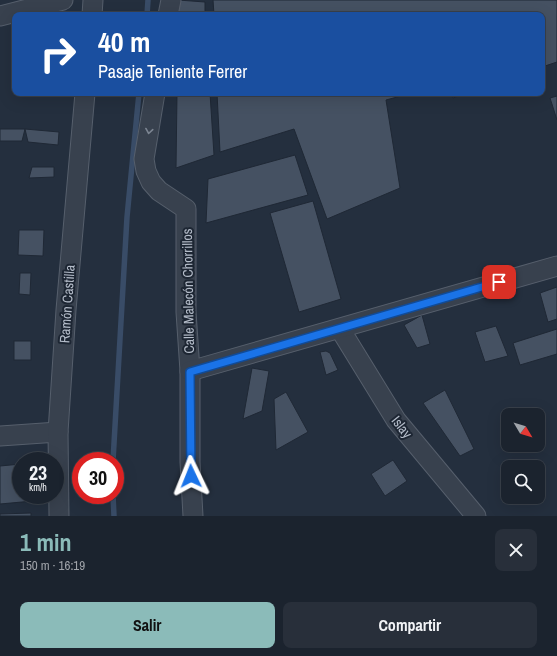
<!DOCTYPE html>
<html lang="es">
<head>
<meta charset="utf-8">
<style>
	:root { --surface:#1b232e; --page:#282f3a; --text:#f1f3f6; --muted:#a0a4aa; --line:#39404a; --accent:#8bbbb9 }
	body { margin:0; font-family:"Archivo Narrow",sans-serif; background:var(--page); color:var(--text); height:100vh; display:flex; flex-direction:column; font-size:15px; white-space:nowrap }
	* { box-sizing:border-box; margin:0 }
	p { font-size:13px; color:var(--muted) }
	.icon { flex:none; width:22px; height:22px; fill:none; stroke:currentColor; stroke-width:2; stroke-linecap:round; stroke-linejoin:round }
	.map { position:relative; height:516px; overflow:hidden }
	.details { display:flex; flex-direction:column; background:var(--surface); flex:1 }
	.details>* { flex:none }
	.hud { position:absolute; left:12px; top:12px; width:533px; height:84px; border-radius:8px; box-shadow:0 4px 16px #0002,0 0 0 1px var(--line); background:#1a4fa0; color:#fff; overflow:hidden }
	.needle { width:26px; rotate:128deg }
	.buttons { position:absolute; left:501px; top:408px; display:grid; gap:8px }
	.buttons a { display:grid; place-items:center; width:44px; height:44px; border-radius:8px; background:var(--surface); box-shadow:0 4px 16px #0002,0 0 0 1px var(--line); font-size:20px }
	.speed { position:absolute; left:12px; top:452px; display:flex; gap:8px; font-size:20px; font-weight:700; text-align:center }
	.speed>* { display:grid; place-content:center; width:52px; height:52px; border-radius:50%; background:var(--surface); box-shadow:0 4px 16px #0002,0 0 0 1px var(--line); line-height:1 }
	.speed small { font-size:10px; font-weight:400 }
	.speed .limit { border:6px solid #d22; background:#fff; color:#111 }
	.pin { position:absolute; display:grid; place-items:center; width:34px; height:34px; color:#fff; margin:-17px; border-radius:8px; box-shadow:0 2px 6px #0006 }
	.me { position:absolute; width:44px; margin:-22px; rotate:358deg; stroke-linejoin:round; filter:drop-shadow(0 0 3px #0008) }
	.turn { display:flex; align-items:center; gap:14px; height:84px; padding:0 20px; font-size:18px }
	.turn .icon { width:52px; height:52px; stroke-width:2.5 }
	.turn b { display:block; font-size:28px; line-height:34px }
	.round { display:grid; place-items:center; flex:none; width:42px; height:42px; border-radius:8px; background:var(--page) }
	.head { display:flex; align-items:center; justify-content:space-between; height:68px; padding:0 20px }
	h1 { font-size:24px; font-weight:800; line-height:30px; color:var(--accent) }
	.button { display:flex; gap:8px; margin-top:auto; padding:8px 20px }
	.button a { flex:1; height:46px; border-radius:8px; background:var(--accent); color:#111; font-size:16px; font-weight:800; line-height:46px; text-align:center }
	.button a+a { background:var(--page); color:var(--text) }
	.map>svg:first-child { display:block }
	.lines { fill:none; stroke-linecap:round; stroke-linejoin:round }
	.stream { stroke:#394c67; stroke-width:5.5 }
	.building { fill:#455162; stroke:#1f2835 }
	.minor-casing { stroke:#565f6c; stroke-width:21 }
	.minor { stroke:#38414e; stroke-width:19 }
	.oneway { stroke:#7c8592 }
	.route-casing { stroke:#114b97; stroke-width:10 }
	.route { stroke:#1a73e8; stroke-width:7 }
	.labels { text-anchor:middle; stroke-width:4; stroke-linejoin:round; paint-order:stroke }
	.street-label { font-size:14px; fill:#b4bcc9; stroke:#1d2633 }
</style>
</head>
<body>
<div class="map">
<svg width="557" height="516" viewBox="0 0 557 516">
	<rect width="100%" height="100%" fill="#242f3e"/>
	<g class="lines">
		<g class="stream">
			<polyline points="147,15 148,0"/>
			<polyline points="113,461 127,217 139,93"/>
			<polyline points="113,495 114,516"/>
		</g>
	</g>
	<g class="building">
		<polygon points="178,0 205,2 205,15 178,15"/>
		<polygon points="213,0 557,0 557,62 542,67 542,15 214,15"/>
		<polygon points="177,93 210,93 214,155 176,168"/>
		<polygon points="217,93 412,93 386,100 400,188 327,219 294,129 220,152"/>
		<polygon points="452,93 466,93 453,98"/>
		<polygon points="557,96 557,120 550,98"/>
		<polygon points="0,129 25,129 22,141 0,141"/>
		<polygon points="25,129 59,132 58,145 28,142"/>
		<polygon points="295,155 308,195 206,223 208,179"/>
		<polygon points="32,167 54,167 54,177 29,178"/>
		<polygon points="313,201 341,299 299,312 270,213"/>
		<polygon points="19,230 44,230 43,256 18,255"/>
		<polygon points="20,273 31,273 30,295 19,294"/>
		<polygon points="557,287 557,319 548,322 540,293"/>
		<polygon points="422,315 430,344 417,348 404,325"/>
		<polygon points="496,326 508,356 485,362 475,332"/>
		<polygon points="557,329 557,354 520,365 513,343"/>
		<rect x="14" y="341" width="17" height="19"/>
		<polygon points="326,351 330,353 338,370 326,375 320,352"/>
		<polygon points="252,368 269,371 262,411 243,419"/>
		<polygon points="445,390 474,449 460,456 423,403"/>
		<polygon points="286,392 308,432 276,450 274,399"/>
		<polygon points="393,460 407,481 385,496 371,474"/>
		<polygon points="21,464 21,495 33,495 33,501 0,504 0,466"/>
		<polygon points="31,513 31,516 0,516 0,514"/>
	</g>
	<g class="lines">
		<g class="minor-casing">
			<g id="minor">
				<polyline points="92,15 93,0"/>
				<polyline points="168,15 171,0"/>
				<polyline points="0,16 63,0"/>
				<polyline points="155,93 144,159 146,171 151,182 159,191 186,209 186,312 190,371 190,462 193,516"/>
				<polyline points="340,329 396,420 476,516"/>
				<polyline points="190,371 557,266"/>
				<polyline points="0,436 58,432"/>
				<polyline points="59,516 58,432 66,310 85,93"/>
			</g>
		</g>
		<use href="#minor" class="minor"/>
	</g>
	<defs><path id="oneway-chevron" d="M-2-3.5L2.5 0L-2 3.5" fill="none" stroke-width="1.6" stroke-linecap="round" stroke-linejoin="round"/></defs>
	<use class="oneway" href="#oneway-chevron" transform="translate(149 131) rotate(99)"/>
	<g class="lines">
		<g class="route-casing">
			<polyline id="route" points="191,476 190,372 499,282"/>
		</g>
		<use href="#route" class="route"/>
	</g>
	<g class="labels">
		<g class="street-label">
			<text transform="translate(188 291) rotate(-91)" y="5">Calle Malecón Chorrillos</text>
			<text transform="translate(67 304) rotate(-86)" y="5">Ramón Castilla</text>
			<text transform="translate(402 427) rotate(52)" y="5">Islay</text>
		</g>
	</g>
</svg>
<div class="buttons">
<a><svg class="needle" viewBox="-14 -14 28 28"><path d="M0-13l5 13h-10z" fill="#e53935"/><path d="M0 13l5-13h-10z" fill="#a0a4aa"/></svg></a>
<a><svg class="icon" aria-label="search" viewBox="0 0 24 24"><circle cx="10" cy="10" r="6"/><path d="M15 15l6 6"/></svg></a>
</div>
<div class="speed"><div>23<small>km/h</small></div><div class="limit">30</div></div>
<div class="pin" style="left:499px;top:282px;background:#d93025"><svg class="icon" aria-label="arrive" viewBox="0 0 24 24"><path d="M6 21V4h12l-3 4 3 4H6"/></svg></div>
<svg class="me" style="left:191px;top:476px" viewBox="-20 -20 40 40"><path d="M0-17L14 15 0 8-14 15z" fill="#1a73e8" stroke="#fff" stroke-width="4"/></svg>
<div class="hud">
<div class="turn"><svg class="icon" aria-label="right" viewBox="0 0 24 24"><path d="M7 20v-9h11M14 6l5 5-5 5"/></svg><div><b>40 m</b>Pasaje Teniente Ferrer</div></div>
</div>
</div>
<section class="details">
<div class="head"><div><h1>1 min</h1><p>150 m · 16:19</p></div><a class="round"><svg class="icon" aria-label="close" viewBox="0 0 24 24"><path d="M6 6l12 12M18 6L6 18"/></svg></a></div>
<div class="button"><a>Salir</a><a>Compartir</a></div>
</section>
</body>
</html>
